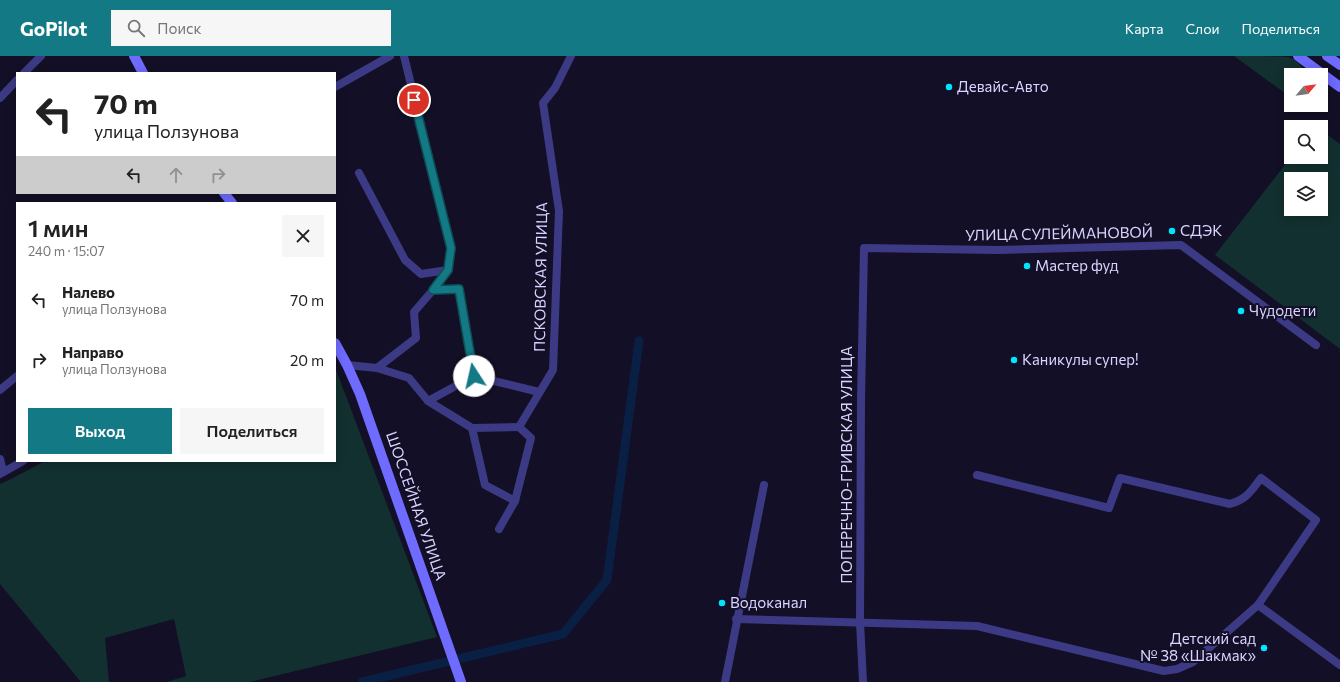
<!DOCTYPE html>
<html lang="ru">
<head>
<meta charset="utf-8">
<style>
	:root { --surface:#fff; --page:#f6f6f6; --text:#222; --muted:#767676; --accent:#137a85 }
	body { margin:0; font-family:Commissioner,sans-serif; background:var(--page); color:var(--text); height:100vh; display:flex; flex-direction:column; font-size:15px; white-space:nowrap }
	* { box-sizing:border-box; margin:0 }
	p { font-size:13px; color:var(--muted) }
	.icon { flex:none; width:22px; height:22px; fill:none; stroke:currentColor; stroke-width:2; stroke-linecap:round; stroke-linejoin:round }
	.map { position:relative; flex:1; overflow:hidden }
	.drawer { position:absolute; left:16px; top:146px; width:320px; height:260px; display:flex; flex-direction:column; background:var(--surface); border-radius:0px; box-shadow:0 2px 10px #0003 }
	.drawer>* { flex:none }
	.banner { position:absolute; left:16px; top:16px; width:320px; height:122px; border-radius:0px; box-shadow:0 2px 10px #0003; background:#fff; color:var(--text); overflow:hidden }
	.needle { width:26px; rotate:61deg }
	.controls { position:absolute; left:1284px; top:12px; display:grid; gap:8px }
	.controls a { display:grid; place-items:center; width:44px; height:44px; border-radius:0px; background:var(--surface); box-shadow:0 2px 10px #0003; font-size:20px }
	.pin { position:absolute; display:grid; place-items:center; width:34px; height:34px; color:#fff; margin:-17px; border:2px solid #fff; border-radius:50%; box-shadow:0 1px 4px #0007 }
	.me { position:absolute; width:44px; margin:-22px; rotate:350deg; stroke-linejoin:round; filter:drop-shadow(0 0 3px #0008) }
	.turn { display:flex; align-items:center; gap:14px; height:84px; padding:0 12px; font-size:18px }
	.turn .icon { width:52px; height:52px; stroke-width:2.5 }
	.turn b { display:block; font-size:28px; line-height:34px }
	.lanes { display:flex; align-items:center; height:38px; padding:0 12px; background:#0003; justify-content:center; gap:20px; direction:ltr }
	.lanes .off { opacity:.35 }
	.round { display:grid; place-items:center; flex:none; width:42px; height:42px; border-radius:0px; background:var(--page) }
	.headline { display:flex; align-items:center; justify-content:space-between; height:68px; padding:0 12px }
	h1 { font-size:24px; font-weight:600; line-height:30px }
	.action { display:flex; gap:8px; margin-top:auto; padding:8px 12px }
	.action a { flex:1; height:46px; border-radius:0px; background:var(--accent); color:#fff; font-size:16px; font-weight:600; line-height:46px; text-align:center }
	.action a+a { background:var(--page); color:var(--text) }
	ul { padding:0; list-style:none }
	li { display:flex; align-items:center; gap:12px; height:60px; padding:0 12px }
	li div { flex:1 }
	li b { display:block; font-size:15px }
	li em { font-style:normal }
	header { display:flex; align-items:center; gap:24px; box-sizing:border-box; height:56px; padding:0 20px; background:var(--accent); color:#fff }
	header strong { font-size:19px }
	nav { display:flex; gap:22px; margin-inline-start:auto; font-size:14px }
	.search { width:280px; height:36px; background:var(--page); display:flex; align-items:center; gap:10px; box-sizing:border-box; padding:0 14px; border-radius:0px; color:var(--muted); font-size:15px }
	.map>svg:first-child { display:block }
	.green { fill:#12302f; fill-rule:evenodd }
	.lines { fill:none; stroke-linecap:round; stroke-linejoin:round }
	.canal { stroke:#0a1f44; stroke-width:9 }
	.street { stroke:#3d3a85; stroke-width:8 }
	.secondary { stroke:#6f6bff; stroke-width:10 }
	.route-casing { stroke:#0c4f56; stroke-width:10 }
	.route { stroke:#137a85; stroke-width:7 }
	.poi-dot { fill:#00e5ff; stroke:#130f26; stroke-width:1.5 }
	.labels { text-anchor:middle; stroke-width:4; stroke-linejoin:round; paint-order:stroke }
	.poi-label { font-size:15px; fill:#d9d4ff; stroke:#130f26; text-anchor:start }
	.street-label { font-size:15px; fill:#d9d4ff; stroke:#130f26 }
</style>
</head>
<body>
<header>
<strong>GoPilot</strong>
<div class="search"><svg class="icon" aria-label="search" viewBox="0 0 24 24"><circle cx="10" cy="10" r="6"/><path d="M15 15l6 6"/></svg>Поиск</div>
<nav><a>Карта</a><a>Слои</a><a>Поделиться</a></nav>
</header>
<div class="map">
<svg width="1340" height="626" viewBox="0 0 1340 626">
	<rect width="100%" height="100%" fill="#130f26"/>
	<g class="green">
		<path d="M1234,0C1243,0 1282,0 1288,1C1295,3 1305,11 1304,19H1291V37L1289,40Z"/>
		<path d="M1321,74L1340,88V293L1215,199L1291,101H1321ZM1291,123H1321V153H1291Z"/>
		<polygon points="335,311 437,581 250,626 167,626 186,620 174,563 105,582 109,626 81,626 0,528 0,428 9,424 45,405 335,405"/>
	</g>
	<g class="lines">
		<polyline class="canal" points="362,626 563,578 607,524 639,285"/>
		<g class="street">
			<polyline points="24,17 41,0"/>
			<polyline points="335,31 390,0"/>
			<polyline points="0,42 17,24"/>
			<polyline points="359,117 405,204 421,218 448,214"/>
			<polyline points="347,309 377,312 409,322 428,345 474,320 459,233 433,234 448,214 451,192 404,0"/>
			<polyline points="377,312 416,282 414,256 433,234"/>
			<polyline points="474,320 539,336"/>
			<polyline points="0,334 17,320"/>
			<polyline points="428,345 472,372 485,429 515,445 531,382 519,371 553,314 559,155 543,47 555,32 571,0"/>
			<polyline points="472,372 519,371"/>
			<polyline points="0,403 3,416"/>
			<polyline points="0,418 23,405"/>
			<polyline points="499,473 515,445"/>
			<polyline points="1258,549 1340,609"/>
			<path d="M736,563L977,570L1164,615L1177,613L1193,606L1258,549L1316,464L1261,422C1251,435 1247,443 1230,448L1120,422L1109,452L977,419"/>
			<polyline points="725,626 764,429"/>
			<polyline points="863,626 860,566 861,344 864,192 998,194 1181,189 1316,289"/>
		</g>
		<g class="secondary">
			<polyline points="134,0 143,17"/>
			<polyline points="1298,0 1340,31"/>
			<polyline points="1327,0 1340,9"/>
			<polyline points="224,137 232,147"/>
			<polyline points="335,287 347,309 360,338 461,626"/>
		</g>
	</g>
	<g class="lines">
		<g class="route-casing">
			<polyline id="route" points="414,44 451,192 448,214 433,234 459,233 474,320"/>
		</g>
		<use href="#route" class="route"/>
	</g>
	<g class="poi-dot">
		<circle cx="949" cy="31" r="4"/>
		<circle cx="1172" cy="175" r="4"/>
		<circle cx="1027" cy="210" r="4"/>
		<circle cx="1241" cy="255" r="4"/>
		<circle cx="1014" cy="304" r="4"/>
		<circle cx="722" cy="547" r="4"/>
		<circle cx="1264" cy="592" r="4"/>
	</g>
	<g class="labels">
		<g class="poi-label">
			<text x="957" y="36">Девайс-Авто</text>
			<text x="1180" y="180">СДЭК</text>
			<text x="1035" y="215">Мастер фуд</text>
			<text x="1249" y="260">Чудодети</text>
			<text x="1022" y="309">Каникулы супер!</text>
			<text x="730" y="552">Водоканал</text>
			<text x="1256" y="588" text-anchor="end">Детский сад<tspan x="1256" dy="17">№ 38 «Шакмак»</tspan></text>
		</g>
		<g class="street-label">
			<text transform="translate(1059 178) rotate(-1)" y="5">УЛИЦА СУЛЕЙМАНОВОЙ</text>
			<text transform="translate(541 221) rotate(-89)" y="5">ПСКОВСКАЯ УЛИЦА</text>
			<text transform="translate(847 409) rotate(-90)" y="5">ПОПЕРЕЧНО-ГРИВСКАЯ УЛИЦА</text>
			<text transform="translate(416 450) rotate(71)" y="5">ШОССЕЙНАЯ УЛИЦА</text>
		</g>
	</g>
</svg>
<div class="controls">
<a><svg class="needle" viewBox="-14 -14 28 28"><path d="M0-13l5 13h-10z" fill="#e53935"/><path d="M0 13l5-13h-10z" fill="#767676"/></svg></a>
<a><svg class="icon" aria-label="search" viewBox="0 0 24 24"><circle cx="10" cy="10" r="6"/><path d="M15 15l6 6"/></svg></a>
<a><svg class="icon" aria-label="layers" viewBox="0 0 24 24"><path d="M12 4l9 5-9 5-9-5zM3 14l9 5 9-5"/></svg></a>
</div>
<div class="pin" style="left:414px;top:44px;background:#d93025"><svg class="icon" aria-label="arrive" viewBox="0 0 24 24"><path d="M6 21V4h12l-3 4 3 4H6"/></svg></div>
<svg class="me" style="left:474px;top:320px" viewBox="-20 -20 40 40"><circle r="19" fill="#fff"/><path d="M0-13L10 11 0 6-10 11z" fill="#137a85"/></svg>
<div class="banner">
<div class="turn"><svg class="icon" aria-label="left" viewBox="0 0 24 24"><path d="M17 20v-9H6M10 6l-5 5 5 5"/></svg><div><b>70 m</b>улица Ползунова</div></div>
<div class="lanes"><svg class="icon" aria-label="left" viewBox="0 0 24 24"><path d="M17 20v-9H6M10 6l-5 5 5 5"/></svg><svg class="icon off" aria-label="ahead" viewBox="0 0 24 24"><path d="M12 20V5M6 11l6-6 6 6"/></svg><svg class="icon off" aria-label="right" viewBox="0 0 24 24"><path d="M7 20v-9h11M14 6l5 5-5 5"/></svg></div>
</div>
<section class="drawer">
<div class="headline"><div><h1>1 мин</h1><p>240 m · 15:07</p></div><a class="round"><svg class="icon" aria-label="close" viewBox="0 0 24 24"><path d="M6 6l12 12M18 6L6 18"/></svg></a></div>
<ul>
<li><svg class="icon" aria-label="left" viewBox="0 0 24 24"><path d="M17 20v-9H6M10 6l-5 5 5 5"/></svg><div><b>Налево</b><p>улица Ползунова</p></div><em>70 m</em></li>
<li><svg class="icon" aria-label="right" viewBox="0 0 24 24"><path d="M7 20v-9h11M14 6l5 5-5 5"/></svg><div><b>Направо</b><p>улица Ползунова</p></div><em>20 m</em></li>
</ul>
<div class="action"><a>Выход</a><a>Поделиться</a></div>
</section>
</div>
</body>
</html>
